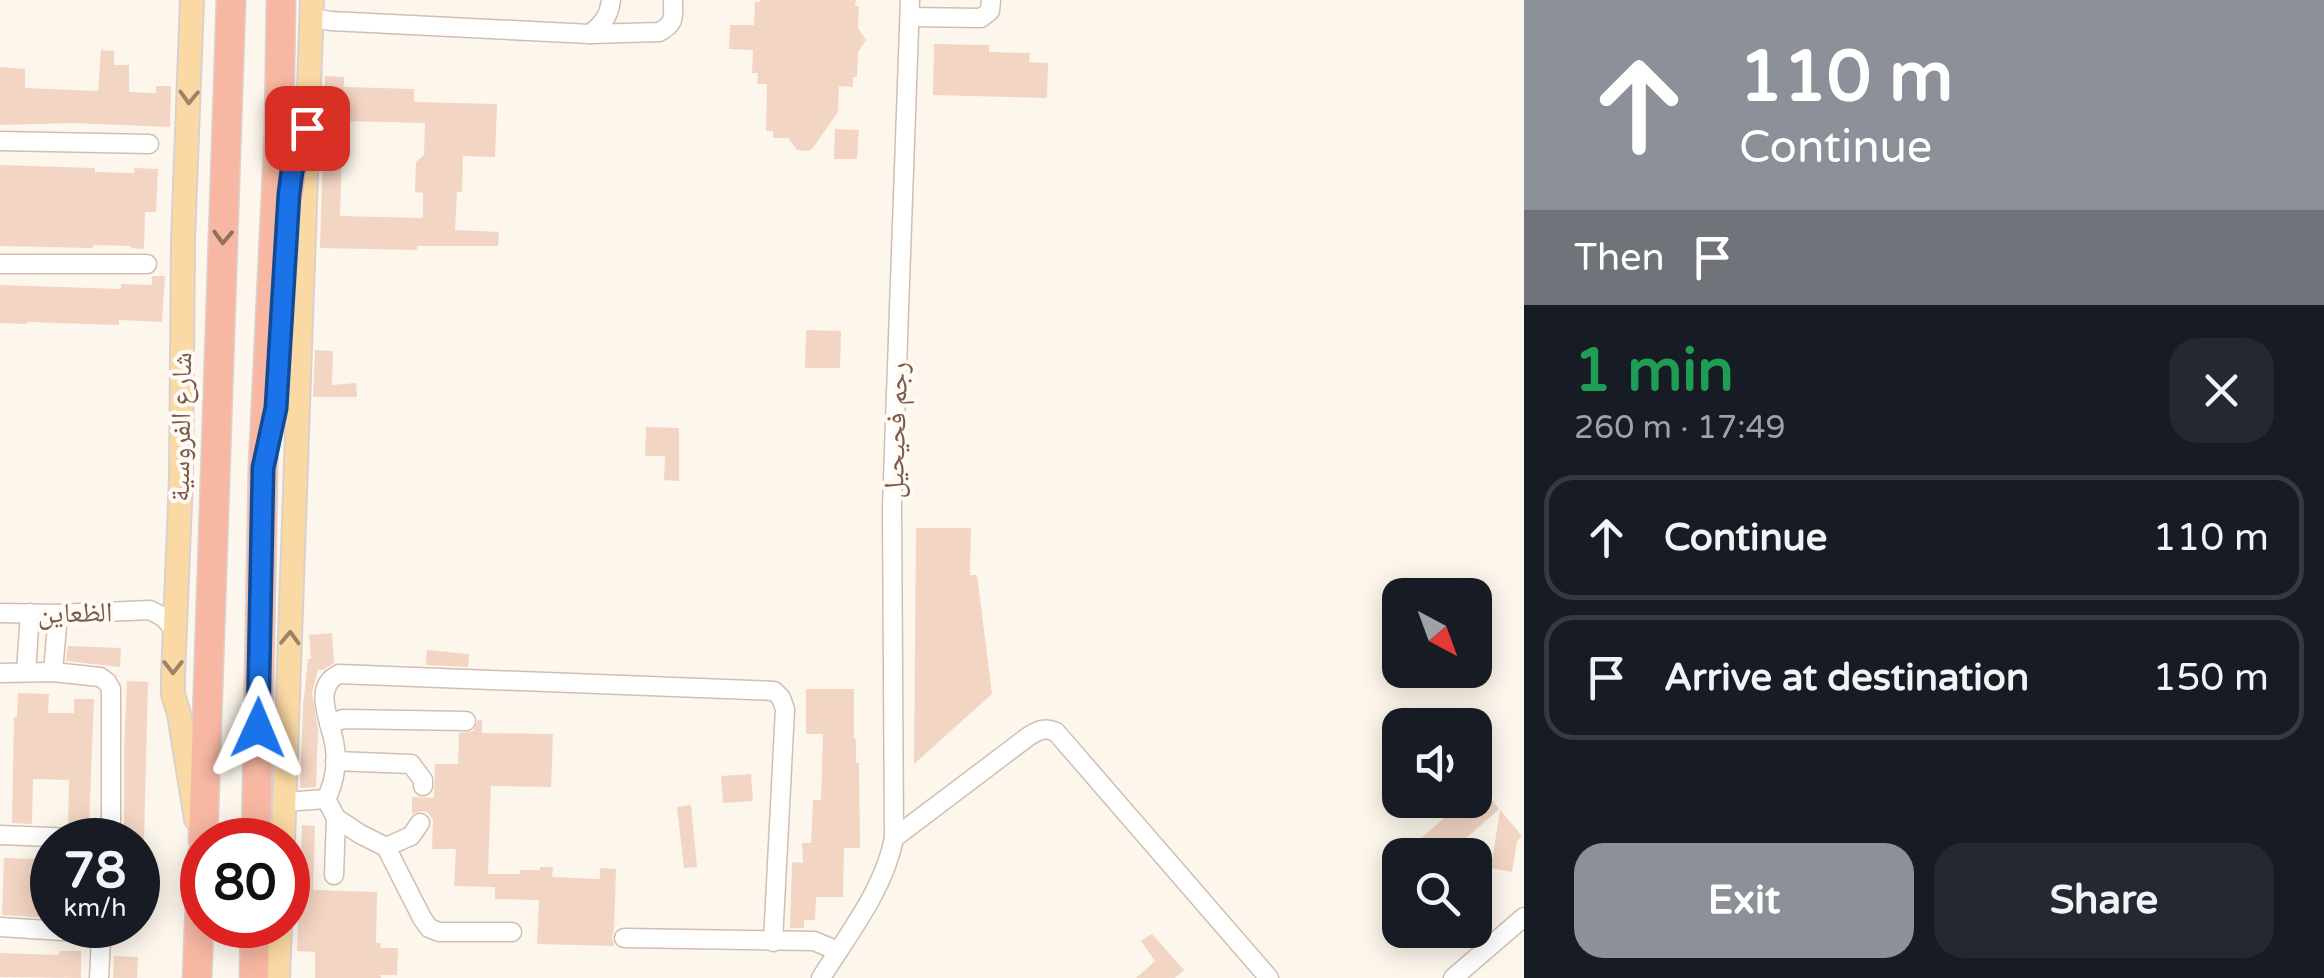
<!DOCTYPE html>
<html lang="en">
<head>
<meta charset="utf-8">
<style>
	:root { --surface:#171b24; --page:#242831; --text:#f1f3f6; --muted:#9ea1a6; --line:#363941; --accent:#8c9099 }
	body { margin:0; font-family:"Varela Round","Noto Naskh Arabic",sans-serif; background:var(--page); color:var(--text); height:100vh; display:flex; flex-direction:column; font-size:38px; white-space:nowrap }
	* { box-sizing:border-box; margin:0 }
	p { font-size:32px; color:var(--muted) }
	.icon { flex:none; width:55px; height:55px; fill:none; stroke:currentColor; stroke-width:2; stroke-linecap:round; stroke-linejoin:round }
	.map { position:relative; flex:1; overflow:hidden }
	.side { display:flex; flex-direction:column; background:var(--surface); width:800px }
	.side>* { flex:none }
	.banner { background:#8c9099; color:#fff; overflow:hidden }
	.needle { width:65px; rotate:139deg }
	.controls { position:absolute; left:1382px; top:578px; display:grid; gap:20px }
	.controls a { display:grid; place-items:center; width:110px; height:110px; border-radius:20px; background:var(--surface); box-shadow:0 5px 25px #0003; font-size:50px }
	.speed { position:absolute; left:30px; top:818px; display:flex; gap:20px; font-size:50px; font-weight:700; text-align:center }
	.speed>* { display:grid; place-content:center; width:130px; height:130px; border-radius:50%; background:var(--surface); box-shadow:0 5px 25px #0003; line-height:1 }
	.speed small { font-size:25px; font-weight:400 }
	.speed .limit { border:15px solid #d22; background:#fff; color:#111 }
	.pin { position:absolute; display:grid; place-items:center; width:85px; height:85px; color:#fff; margin:-42px; border-radius:20px; box-shadow:0 5px 15px #0006 }
	.me { position:absolute; width:110px; margin:-55px; rotate:1deg; stroke-linejoin:round; filter:drop-shadow(0 0 8px #0008) }
	.turn { display:flex; align-items:center; gap:35px; height:210px; padding:0 50px; font-size:45px }
	.turn .icon { width:130px; height:130px; stroke-width:2.5 }
	.turn b { display:block; font-size:70px; line-height:85px }
	.then { display:flex; align-items:center; height:95px; padding:0 50px; background:#0003; gap:20px; font-size:38px }
	.round { display:grid; place-items:center; flex:none; width:105px; height:105px; border-radius:30px; background:var(--page) }
	.head { display:flex; align-items:center; justify-content:space-between; height:170px; padding:0 50px }
	h1 { font-size:60px; font-weight:700; line-height:75px; color:#1e9e55 }
	.primary-button { display:flex; gap:20px; margin-top:auto; padding:20px 50px }
	.primary-button a { flex:1; height:115px; border-radius:30px; background:var(--accent); color:#fff; font-size:40px; font-weight:700; line-height:115px; text-align:center }
	.primary-button a+a { background:var(--page); color:var(--text) }
	ul { padding:0; list-style:none }
	li { display:flex; align-items:center; gap:30px; height:125px; margin:0 20px 15px; padding:0 30px; border:5px solid var(--line); border-radius:30px }
	li div { flex:1 }
	li b { display:block; font-size:38px }
	li em { font-style:normal }
	main { display:flex; flex:1; min-height:0 }
	.map>svg:first-child { display:block }
	.building { fill:#f3d5c3; fill-rule:evenodd }
	.lines { fill:none; stroke-linecap:round; stroke-linejoin:round }
	.minor-casing { stroke:#d1beb0; stroke-width:21 }
	.major-casing { stroke:#dad1cd; stroke-width:26 }
	.highway-casing { stroke:#dad1cd; stroke-width:31 }
	.minor { stroke:#fff; stroke-width:18 }
	.major { stroke:#fbd9a5; stroke-width:22 }
	.highway { stroke:#f7b7a3; stroke-width:28 }
	.oneway { stroke:#a18267 }
	.oneway2 { stroke:#936e5e }
	.route-casing { stroke:#114b97; stroke-width:25 }
	.route { stroke:#1a73e8; stroke-width:18 }
	.labels { text-anchor:middle; stroke-width:8; stroke-linejoin:round; paint-order:stroke }
	.street-label { font-size:28px; fill:#7a5c4d; stroke:#fffaf3 }
</style>
</head>
<body>
<main>
<div class="map">
<svg width="1524" height="978" viewBox="0 0 1524 978">
	<rect width="100%" height="100%" fill="#fdf6ec"/>
	<g class="building">
		<polygon points="760,0 856,0 855,6 859,6 858,28 866,40 858,52 857,77 853,77 853,87 839,86 838,112 812,149 808,151 797,150 788,138 773,138 773,131 766,131 767,84 757,84 758,73 752,73 753,50 729,49 730,25 754,25 755,2 760,2"/>
		<polygon points="934,44 989,45 989,52 1030,53 1029,62 1048,63 1047,98 933,95"/>
		<polygon points="101,50 114,51 114,65 129,65 129,92 156,93 156,86 171,86 170,127 73,123 0,125 0,67 25,69 25,88 98,91"/>
		<path d="M325,76L344,77V87L414,89V102L497,104L495,157L463,156L462,192H457L455,230L499,232L498,246H417V250L320,248ZM343,121L425,123L424,155L416,162L415,192L423,193V218L340,216Z"/>
		<polygon points="835,129 859,130 857,159 834,159"/>
		<polygon points="0,165 95,168 95,172 134,173 134,168 158,169 156,212 145,212 144,249 131,248 131,246 93,245 93,248 0,246"/>
		<polygon points="152,276 165,276 162,322 119,320 119,325 27,322 27,324 0,323 0,285 121,289 121,284 152,285"/>
		<polygon points="806,330 841,331 840,368 805,368"/>
		<polygon points="315,350 333,351 332,385 356,383 357,397 313,397"/>
		<polygon points="646,427 679,428 679,481 664,480 665,456 645,456"/>
		<polygon points="916,528 971,528 970,575 977,575 992,694 914,764"/>
		<polygon points="332,633 334,663 323,670 318,670 312,693 318,730 316,787 300,788 303,706 308,659 311,659 309,635"/>
		<polygon points="68,646 121,648 120,667 66,661"/>
		<polygon points="427,650 469,654 468,667 426,665"/>
		<polygon points="127,681 148,682 144,840 121,840 124,821 124,750"/>
		<polygon points="806,689 854,689 854,739 856,739 856,763 859,763 860,848 844,848 843,897 816,897 815,920 804,920 804,928 790,928 792,862 803,863 802,843 811,843 813,800 821,800 823,734 806,734"/>
		<polygon points="18,693 49,694 48,713 74,713 74,699 94,699 89,826 68,825 69,780 33,779 32,824 12,823 14,717 17,717"/>
		<polygon points="478,720 482,720 482,733 553,734 551,787 491,786 488,874 520,874 520,870 540,870 540,867 553,867 552,877 600,879 600,868 616,869 614,930 612,937 614,946 537,944 539,900 495,899 495,887 454,886 456,849 432,849 433,820 428,813 422,811 412,814 412,797 434,798 435,764 458,764 459,733 473,731"/>
		<polygon points="751,774 753,801 723,803 721,776"/>
		<polygon points="1489,797 1499,809 1447,855 1402,855 1458,806 1467,816"/>
		<polygon points="691,805 697,867 684,868 677,807"/>
		<polygon points="1500,810 1522,836 1517,841 1512,872 1491,868"/>
		<polygon points="302,825 315,826 313,890 377,892 376,943 381,943 380,948 398,948 397,975 381,975 381,978 315,978 315,952 297,951"/>
		<polygon points="37,857 52,857 52,918 2,915 4,858 37,859"/>
		<polygon points="1152,934 1184,970 1175,978 1136,978 1155,961 1141,941"/>
		<polygon points="59,951 81,951 81,978 0,977 0,953 59,955"/>
		<polygon points="114,956 138,957 137,978 113,978"/>
	</g>
	<g class="lines">
		<g class="minor-casing">
			<g id="minor">
				<polyline points="910,17 981,18 990,11 991,0"/>
				<path d="M312,18L331,21L590,34C603,24 609,16 611,0"/>
				<path d="M590,34L659,32C676,23 673,17 673,0"/>
				<polyline points="0,141 149,144"/>
				<polyline points="0,264 147,264"/>
				<polyline points="0,613 58,614 150,610 163,617 173,628"/>
				<polyline points="26,672 30,613"/>
				<polyline points="53,672 58,614"/>
				<polyline points="0,673 53,672 100,677 107,682 111,689 111,821 108,832 99,839 0,835"/>
				<polyline points="329,724 343,719 466,721"/>
				<polyline points="335,761 411,764 423,780 423,786"/>
				<polyline points="284,802 326,799"/>
				<polyline points="336,818 360,834 386,847 411,836 420,823"/>
				<path d="M894,838L1029,736C1039,730 1045,727 1056,732L1269,978"/>
				<polyline points="386,847 422,918 429,928 439,932 512,932"/>
				<path d="M334,875L336,818L326,799C335,782 338,760 334,742C330,720 312,687 339,674L774,691L781,698L785,709L773,942"/>
				<polyline points="0,927 94,933 101,939 99,978"/>
				<polyline points="624,938 814,941 838,951"/>
				<path d="M821,978C848,934 884,890 894,838L892,507L910,0"/>
				<polyline points="1453,978 1524,917"/>
			</g>
		</g>
		<g class="major-casing">
			<g id="major">
				<polyline points="192,0 183,240 181,478 173,676 173,694 179,714 196,819"/>
				<polyline points="283,840 312,0"/>
				<polyline points="278,978 280,925"/>
			</g>
		</g>
		<g class="highway-casing">
			<g id="highway">
				<polyline points="289,193 292,171 307,128"/>
				<polyline points="203,840 231,0"/>
				<polyline points="256,840 263,468 279,132 281,0"/>
				<polyline points="197,978 202,855"/>
				<polyline points="254,978 255,925"/>
			</g>
		</g>
		<use href="#minor" class="minor"/>
		<use href="#major" class="major"/>
		<use href="#highway" class="highway"/>
	</g>
	<defs><path id="oneway-chevron" d="M-2-3.5L2.5 0L-2 3.5" fill="none" stroke-width="1.6" stroke-linecap="round" stroke-linejoin="round" transform="scale(2.5)"/></defs>
	<g class="oneway">
		<use href="#oneway-chevron" transform="translate(189 97) rotate(92)"/>
		<use href="#oneway-chevron" transform="translate(290 638) rotate(-88)"/>
		<use href="#oneway-chevron" transform="translate(173 667) rotate(90)"/>
	</g>
	<use class="oneway2" href="#oneway-chevron" transform="translate(223 237) rotate(92)"/>
	<g class="lines">
		<g class="route-casing">
			<polyline id="route" points="258,728 263,468 276,408 289,194 292,171 307,128"/>
		</g>
		<use href="#route" class="route"/>
	</g>
	<g class="labels">
		<g class="street-label">
			<text transform="translate(180 427) rotate(-89)" y="10">شارع الفروسية</text>
			<text transform="translate(895 430) rotate(-88)" y="10">رجم فحيحيل</text>
			<text transform="translate(75 612) rotate(-1)" y="10">الظعاين</text>
		</g>
	</g>
</svg>
<div class="controls">
<a><svg class="needle" viewBox="-14 -14 28 28"><path d="M0-13l5 13h-10z" fill="#e53935"/><path d="M0 13l5-13h-10z" fill="#9ea1a6"/></svg></a>
<a><svg class="icon" aria-label="sound" viewBox="0 0 24 24"><path d="M4 9h4l5-4v14l-5-4H4zM17 9q2 3 0 6"/></svg></a>
<a><svg class="icon" aria-label="search" viewBox="0 0 24 24"><circle cx="10" cy="10" r="6"/><path d="M15 15l6 6"/></svg></a>
</div>
<div class="speed"><div>78<small>km/h</small></div><div class="limit">80</div></div>
<div class="pin" style="left:307px;top:128px;background:#d93025"><svg class="icon" aria-label="arrive" viewBox="0 0 24 24"><path d="M6 21V4h12l-3 4 3 4H6"/></svg></div>
<svg class="me" style="left:258px;top:728px" viewBox="-20 -20 40 40"><path d="M0-17L14 15 0 8-14 15z" fill="#1a73e8" stroke="#fff" stroke-width="4"/></svg>
</div>
<section class="side">
<div class="banner">
<div class="turn"><svg class="icon" aria-label="ahead" viewBox="0 0 24 24"><path d="M12 20V5M6 11l6-6 6 6"/></svg><div><b>110 m</b>Continue</div></div>
<div class="then">Then<svg class="icon" aria-label="arrive" viewBox="0 0 24 24"><path d="M6 21V4h12l-3 4 3 4H6"/></svg></div>
</div>
<div class="head"><div><h1>1 min</h1><p>260 m · 17:49</p></div><a class="round"><svg class="icon" aria-label="close" viewBox="0 0 24 24"><path d="M6 6l12 12M18 6L6 18"/></svg></a></div>
<ul>
<li><svg class="icon" aria-label="ahead" viewBox="0 0 24 24"><path d="M12 20V5M6 11l6-6 6 6"/></svg><div><b>Continue</b></div><em>110 m</em></li>
<li><svg class="icon" aria-label="arrive" viewBox="0 0 24 24"><path d="M6 21V4h12l-3 4 3 4H6"/></svg><div><b>Arrive at destination</b></div><em>150 m</em></li>
</ul>
<div class="primary-button"><a>Exit</a><a>Share</a></div>
</section>
</main>
</body>
</html>
